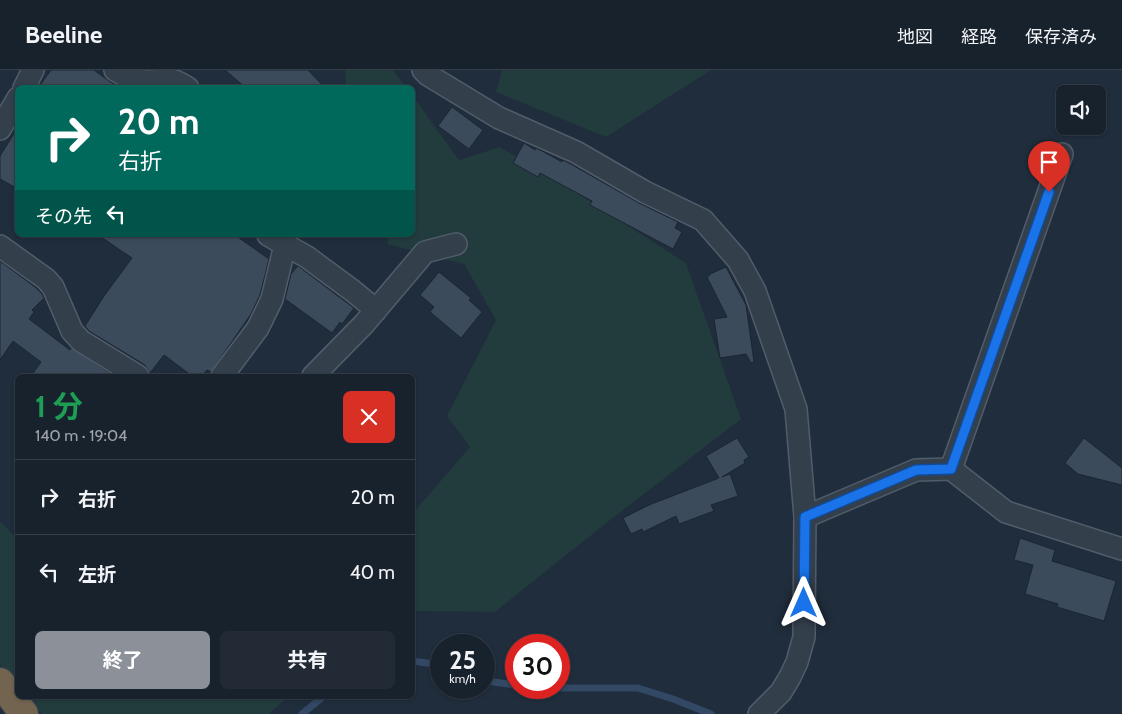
<!DOCTYPE html>
<html lang="ja">
<head>
<meta charset="utf-8">
<style>
	:root { --surface:#18222d; --page:#212a35; --text:#f1f3f6; --muted:#9fa4aa; --line:#363f49; --accent:#8c9099 }
	body { margin:0; font-family:Cabin,"Noto Sans JP",sans-serif; background:var(--page); color:var(--text); height:100vh; display:flex; flex-direction:column; font-size:19px; white-space:nowrap }
	* { box-sizing:border-box; margin:0 }
	p { font-size:16px; color:var(--muted) }
	.icon { flex:none; width:28px; height:28px; fill:none; stroke:currentColor; stroke-width:2; stroke-linecap:round; stroke-linejoin:round }
	.map { position:relative; flex:1; overflow:hidden }
	.drawer { position:absolute; left:15px; top:304px; width:400px; height:325px; display:flex; flex-direction:column; background:var(--surface); border-radius:8px; box-shadow:0 1px 4px #0004,0 0 0 1px var(--line) }
	.drawer>* { flex:none }
	.top-card { position:absolute; left:15px; top:15px; width:400px; height:152px; border-radius:8px; box-shadow:0 1px 4px #0004,0 0 0 1px var(--line); background:#00695c; color:#fff; overflow:hidden }
	.controls { position:absolute; left:1056px; top:15px; display:grid; gap:10px }
	.controls a { display:grid; place-items:center; width:50px; height:50px; border-radius:8px; background:var(--surface); box-shadow:0 1px 4px #0004,0 0 0 1px var(--line); font-size:25px }
	.speed { position:absolute; left:430px; top:564px; display:flex; gap:10px; font-size:25px; font-weight:700; text-align:center }
	.speed>* { display:grid; place-content:center; width:65px; height:65px; border-radius:50%; background:var(--surface); box-shadow:0 1px 4px #0004,0 0 0 1px var(--line); line-height:1 }
	.speed small { font-size:12px; font-weight:400 }
	.speed .limit { border:8px solid #d22; background:#fff; color:#111 }
	.pin { position:absolute; display:grid; place-items:center; width:42px; height:42px; color:#fff; margin:-51px -21px; border-radius:50% 50% 50% 0; rotate:-45deg; box-shadow:0 0 5px #0007 }
	.pin .icon { rotate:45deg }
	.me { position:absolute; width:55px; margin:-28px; rotate:0deg; stroke-linejoin:round; filter:drop-shadow(0 0 4px #0008) }
	.turn { display:flex; align-items:center; gap:18px; height:105px; padding:0 20px; font-size:22px }
	.turn .icon { width:65px; height:65px; stroke-width:2.5 }
	.turn b { display:block; font-size:35px; line-height:42px }
	.then { display:flex; align-items:center; height:48px; padding:0 20px; background:#0003; gap:10px; font-size:19px }
	.round { display:grid; place-items:center; flex:none; width:52px; height:52px; border-radius:8px; background:var(--page) }
	.headline { display:flex; align-items:center; justify-content:space-between; height:85px; padding:0 20px }
	h1 { font-size:30px; font-weight:700; line-height:38px; color:#1e9e55 }
	.primary-button { display:flex; gap:10px; margin-top:auto; padding:10px 20px }
	.primary-button a { flex:1; height:58px; border-radius:8px; background:var(--accent); color:#fff; font-size:20px; font-weight:700; line-height:58px; text-align:center }
	.primary-button a+a { background:var(--page); color:var(--text) }
	ul { padding:0; list-style:none }
	li { display:flex; align-items:center; gap:15px; height:75px; padding:0 20px; border-top:1px solid var(--line) }
	li div { flex:1 }
	li b { display:block; font-size:19px }
	li em { font-style:normal }
	header { display:flex; align-items:center; gap:30px; box-sizing:border-box; height:70px; padding:0 25px; background:var(--surface); border-bottom:1px solid var(--line) }
	header strong { font-size:24px }
	nav { display:flex; gap:28px; margin-inline-start:auto; font-size:18px }
	.map>svg:first-child { display:block }
	.green { fill:#223b3d }
	.lines { fill:none; stroke-linecap:round; stroke-linejoin:round }
	.stream { stroke:#324865; stroke-width:7 }
	.building { fill:#3c4b5b; stroke:#1b2633 }
	.street-casing { stroke:#525c6a; stroke-width:24 }
	.highway-casing { stroke:#3f4957; stroke-width:30 }
	.street { stroke:#343f4c; stroke-width:21 }
	.highway { stroke:#736450; stroke-width:28 }
	.route-casing { stroke:#114b97; stroke-width:12 }
	.route { stroke:#1a73e8; stroke-width:9 }
</style>
</head>
<body>
<header>
<strong>Beeline</strong>
<nav><a>地図</a><a>経路</a><a>保存済み</a></nav>
</header>
<div class="map">
<svg width="1122" height="644" viewBox="0 0 1122 644">
	<rect width="100%" height="100%" fill="#202d3c"/>
	<g class="green">
		<polygon points="345,0 393,0 406,17 346,17"/>
		<polygon points="502,0 711,0 606,67 496,22"/>
		<polygon points="413,26 459,90 500,77 574,121 686,193 741,349 600,458 495,542 413,541 413,443 470,377 447,346 496,250 464,194 387,174 389,165 412,165"/>
		<polygon points="0,451 17,469 17,615 0,595"/>
		<polygon points="27,626 289,626 269,644 42,644"/>
	</g>
	<g class="lines">
		<g class="stream">
			<polyline points="412,591 441,595"/>
			<polyline points="484,609 493,612 516,615"/>
			<polyline points="551,618 638,618 673,629 711,644"/>
			<polyline points="302,644 324,626"/>
		</g>
	</g>
	<g class="building">
		<polygon points="51,0 94,0 109,11 122,18 38,18"/>
		<polygon points="225,0 308,0 325,18 246,18"/>
		<polygon points="452,37 483,60 469,79 438,56"/>
		<polygon points="18,57 18,119 0,109 0,86"/>
		<polygon points="524,73 535,80 536,78 542,81 562,92 563,90 569,93 639,133 678,152 675,158 682,162 673,179 590,135 592,131 540,103 538,107 513,93"/>
		<polygon points="98,165 235,165 269,189 260,225 251,244 211,302 207,300 202,306 192,306 164,285 150,303 145,295 89,261 85,256 104,226 132,188"/>
		<polygon points="0,191 35,217 42,224 44,228 32,240 34,242 29,249 70,280 71,278 115,306 31,306 41,292 13,271 0,290"/>
		<polygon points="298,196 354,238 342,254 340,252 332,263 285,229 291,204"/>
		<polygon points="726,197 746,235 754,292 751,293 746,284 720,288 714,249 727,247 707,207 710,205 710,204"/>
		<polygon points="439,202 471,228 469,230 482,242 461,268 430,242 434,237 420,225"/>
		<polygon points="737,368 749,387 744,390 745,393 722,407 730,404 738,426 711,435 714,441 679,454 676,446 643,462 642,459 631,464 623,448 649,435 719,408 706,386"/>
		<polygon points="1084,368 1122,398 1122,415 1078,404 1065,393"/>
		<polygon points="1020,468 1055,480 1052,491 1116,511 1104,551 1057,537 1058,534 1025,524 1033,495 1014,490"/>
	</g>
	<g class="lines">
		<g class="street-casing">
			<g id="street">
				<path d="M115,0C123,5 136,10 146,11C167,11 168,5 188,18"/>
				<polyline points="423,0 428,5 499,48 576,82 645,122 703,150 738,190 755,221 796,339 805,447 804,567 797,592 790,607 781,622 759,644"/>
				<polyline points="24,18 33,0"/>
				<polyline points="0,59 18,28"/>
				<polyline points="268,165 307,187 353,221 376,240"/>
				<polyline points="0,176 46,209 53,217 72,261 81,271 138,306"/>
				<polyline points="222,306 258,258 272,229 285,175"/>
				<polyline points="313,306 364,254 425,182 456,174"/>
				<polyline points="951,399 1062,84"/>
				<polyline points="805,447 916,400 951,399 1006,442 1122,479"/>
			</g>
		</g>
		<g class="highway-casing">
			<polyline id="highway" points="0,612 24,644"/>
		</g>
		<use href="#street" class="street"/>
		<use href="#highway" class="highway"/>
	</g>
	<g class="lines">
		<g class="route-casing">
			<polyline id="route" points="804,533 805,447 916,400 951,399 1049,122"/>
		</g>
		<use href="#route" class="route"/>
	</g>
</svg>
<div class="controls">
<a><svg class="icon" aria-label="sound" viewBox="0 0 24 24"><path d="M4 9h4l5-4v14l-5-4H4zM17 9q2 3 0 6"/></svg></a>
</div>
<div class="speed"><div>25<small>km/h</small></div><div class="limit">30</div></div>
<div class="pin" style="left:1049px;top:122px;background:#d93025"><svg class="icon" aria-label="arrive" viewBox="0 0 24 24"><path d="M6 21V4h12l-3 4 3 4H6"/></svg></div>
<svg class="me" style="left:804px;top:533px" viewBox="-20 -20 40 40"><path d="M0-17L14 15 0 8-14 15z" fill="#1a73e8" stroke="#fff" stroke-width="4"/></svg>
<div class="top-card">
<div class="turn"><svg class="icon" aria-label="right" viewBox="0 0 24 24"><path d="M7 20v-9h11M14 6l5 5-5 5"/></svg><div><b>20 m</b>右折</div></div>
<div class="then">その先<svg class="icon" aria-label="left" viewBox="0 0 24 24"><path d="M17 20v-9H6M10 6l-5 5 5 5"/></svg></div>
</div>
<section class="drawer">
<div class="headline"><div><h1>1 分</h1><p>140 m · 19:04</p></div><a class="round" style="background:#d93025;color:#fff"><svg class="icon" aria-label="close" viewBox="0 0 24 24"><path d="M6 6l12 12M18 6L6 18"/></svg></a></div>
<ul>
<li><svg class="icon" aria-label="right" viewBox="0 0 24 24"><path d="M7 20v-9h11M14 6l5 5-5 5"/></svg><div><b>右折</b></div><em>20 m</em></li>
<li><svg class="icon" aria-label="left" viewBox="0 0 24 24"><path d="M17 20v-9H6M10 6l-5 5 5 5"/></svg><div><b>左折</b></div><em>40 m</em></li>
</ul>
<div class="primary-button"><a>終了</a><a>共有</a></div>
</section>
</div>
</body>
</html>
